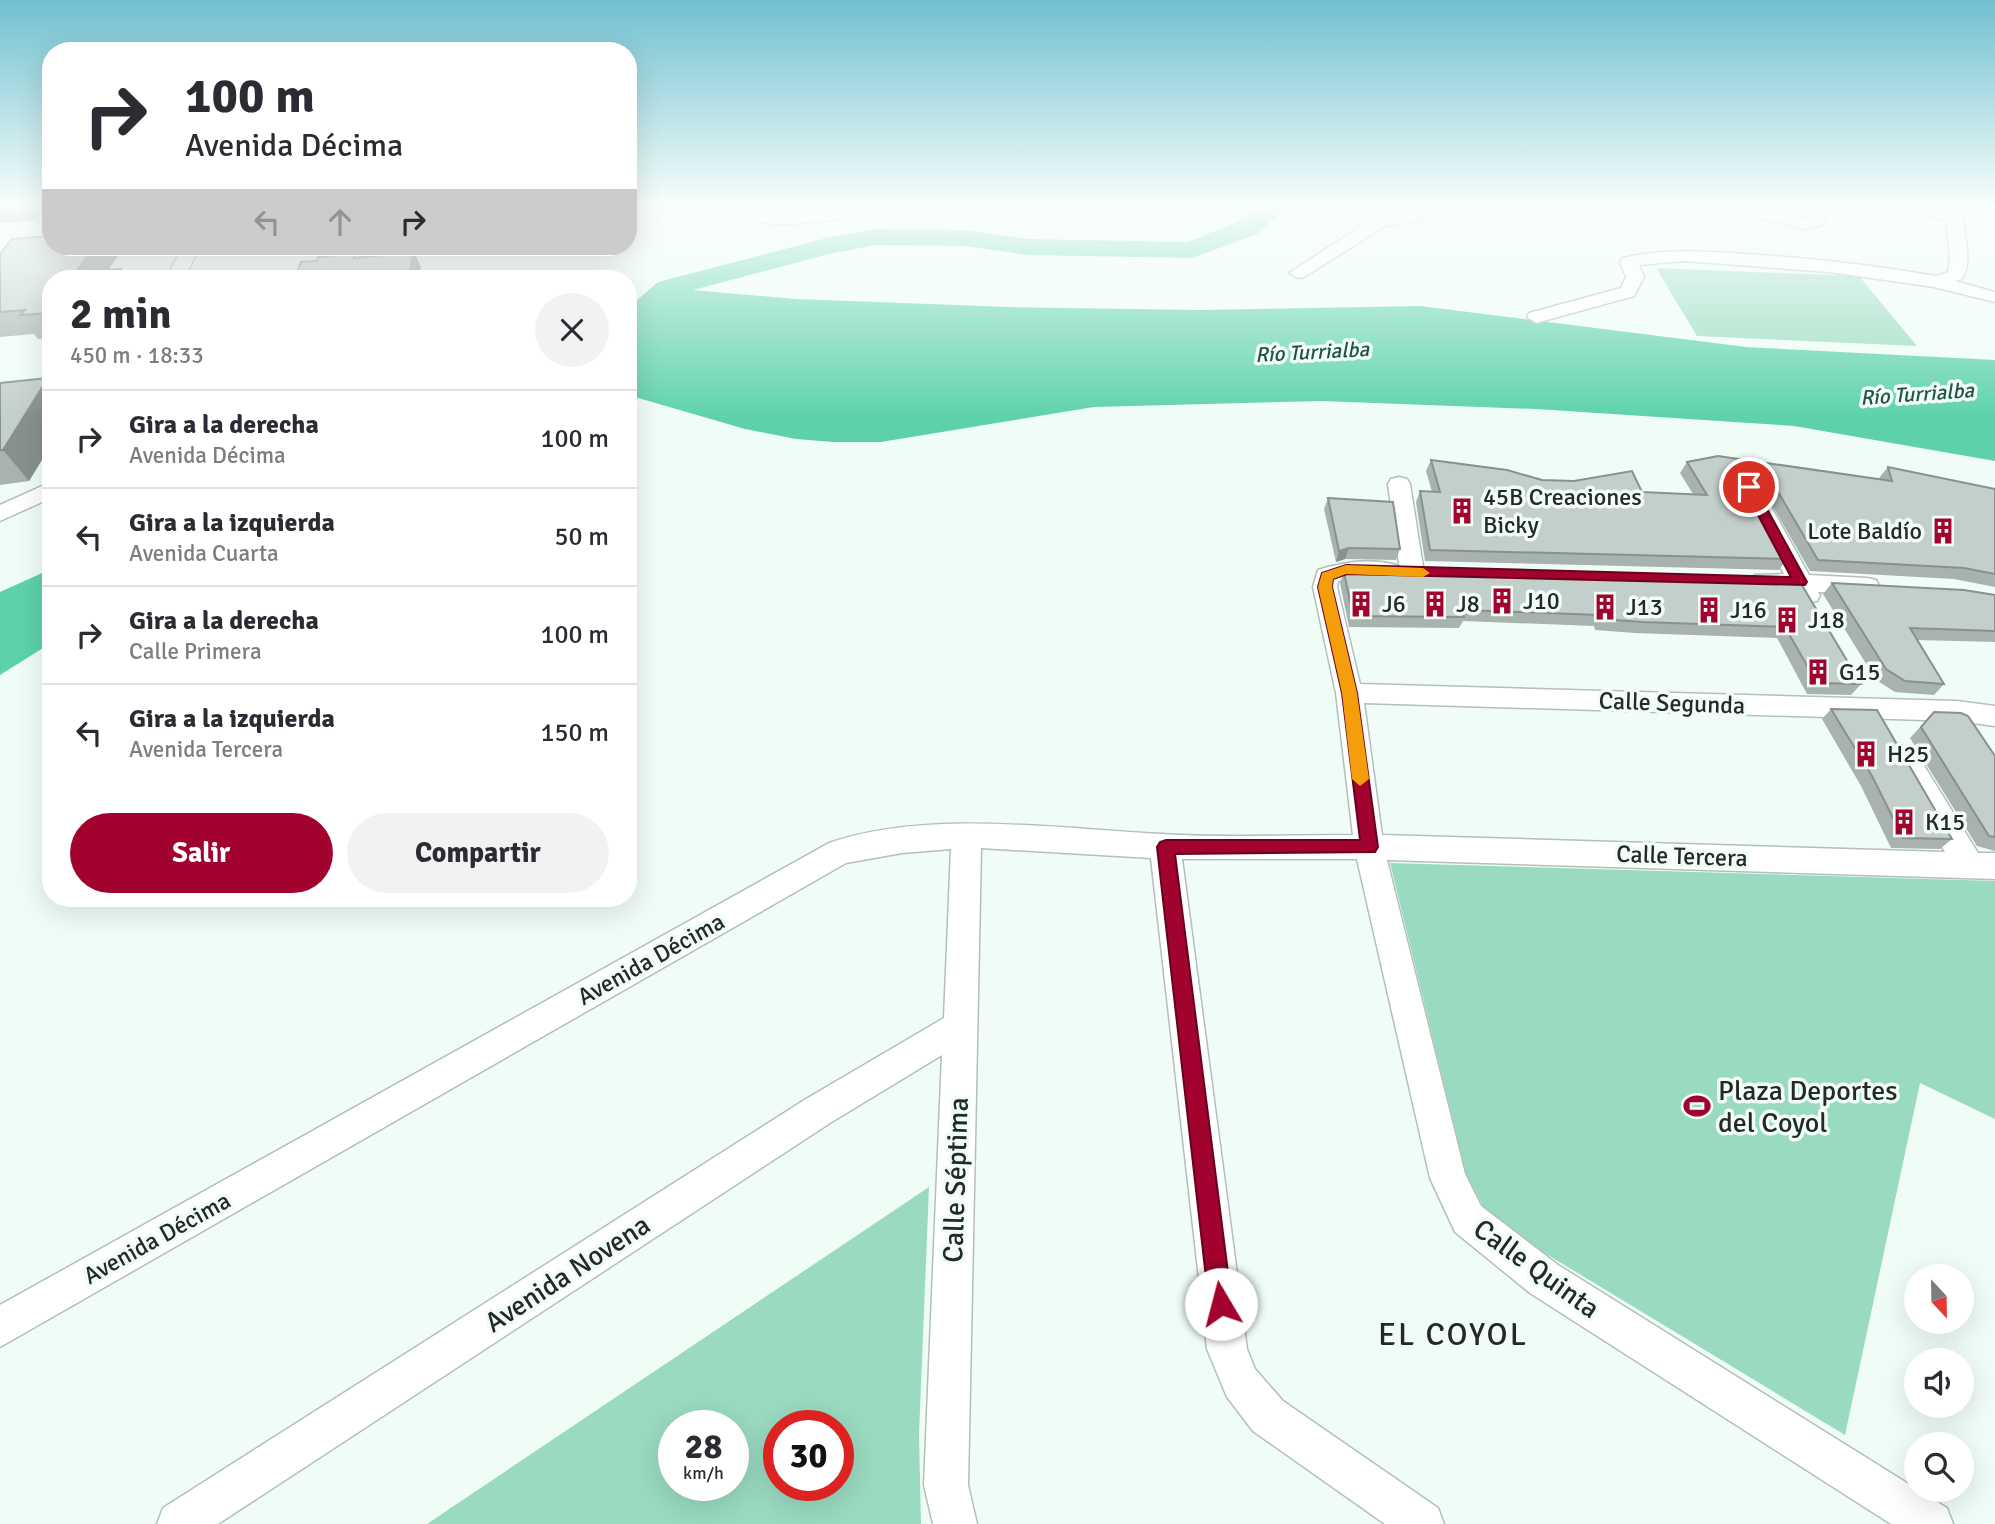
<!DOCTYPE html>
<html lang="es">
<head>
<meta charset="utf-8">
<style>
	:root { --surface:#fff; --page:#f2f2f3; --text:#2b2b33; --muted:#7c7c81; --line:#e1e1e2; --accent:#a2032e }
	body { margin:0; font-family:Signika,sans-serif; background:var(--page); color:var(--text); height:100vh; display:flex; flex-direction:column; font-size:26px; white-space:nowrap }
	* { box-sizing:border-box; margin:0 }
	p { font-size:23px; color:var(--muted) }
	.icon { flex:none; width:38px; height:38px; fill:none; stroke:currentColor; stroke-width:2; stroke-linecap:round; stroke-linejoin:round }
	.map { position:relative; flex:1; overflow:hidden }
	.side { position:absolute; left:42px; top:270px; width:595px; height:637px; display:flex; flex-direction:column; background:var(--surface); border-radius:28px; box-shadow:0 7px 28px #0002 }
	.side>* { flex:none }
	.hud { position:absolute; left:42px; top:42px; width:595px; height:214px; border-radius:28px; box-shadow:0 7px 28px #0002; background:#fff; color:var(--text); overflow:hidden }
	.needle { width:46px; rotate:158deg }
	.buttons { position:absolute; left:1904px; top:1264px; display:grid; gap:14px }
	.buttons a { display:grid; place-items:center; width:70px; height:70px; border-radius:50%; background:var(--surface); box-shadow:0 7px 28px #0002; font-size:35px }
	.speed { position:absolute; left:658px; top:1410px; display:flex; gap:14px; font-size:35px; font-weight:700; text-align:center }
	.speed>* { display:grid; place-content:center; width:91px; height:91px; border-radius:50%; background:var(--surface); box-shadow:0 7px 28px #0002; line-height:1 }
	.speed small { font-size:18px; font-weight:400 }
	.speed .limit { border:10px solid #d22; background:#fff; color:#111 }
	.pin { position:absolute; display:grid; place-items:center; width:60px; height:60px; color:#fff; margin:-30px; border:4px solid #fff; border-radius:50%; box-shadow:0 2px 7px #0007 }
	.me { position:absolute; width:77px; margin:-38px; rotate:352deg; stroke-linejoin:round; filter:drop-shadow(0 0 5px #0008) }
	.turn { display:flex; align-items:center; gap:24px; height:147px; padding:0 28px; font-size:32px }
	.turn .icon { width:91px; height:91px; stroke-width:2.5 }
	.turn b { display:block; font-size:49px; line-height:60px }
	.lanes { display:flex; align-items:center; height:66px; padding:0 28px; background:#0003; justify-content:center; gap:35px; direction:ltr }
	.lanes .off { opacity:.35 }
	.round { display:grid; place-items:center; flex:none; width:74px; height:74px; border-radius:37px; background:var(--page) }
	.overview { display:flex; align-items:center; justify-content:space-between; height:119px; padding:0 28px }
	h1 { font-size:42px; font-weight:700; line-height:52px }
	.action { display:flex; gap:14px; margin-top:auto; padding:14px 28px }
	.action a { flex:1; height:80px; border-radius:42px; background:var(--accent); color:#fff; font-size:28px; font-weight:700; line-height:80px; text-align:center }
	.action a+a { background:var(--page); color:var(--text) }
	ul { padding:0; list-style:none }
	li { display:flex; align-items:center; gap:21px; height:98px; padding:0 28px; border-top:2px solid var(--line) }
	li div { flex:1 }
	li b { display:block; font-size:26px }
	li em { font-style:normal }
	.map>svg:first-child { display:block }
	.green { fill:#99dac0; fill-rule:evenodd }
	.water { fill:#5dd2aa }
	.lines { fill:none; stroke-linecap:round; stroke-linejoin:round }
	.river { fill:#5dd2aa; fill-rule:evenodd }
	.minor-casing { stroke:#b3bfba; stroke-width:3 }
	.minor { fill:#fff; fill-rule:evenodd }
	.wall { fill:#a8b2ae }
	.shaded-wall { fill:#88918d }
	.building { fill:#c3cfca; stroke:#88918d; stroke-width:2 }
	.route { fill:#a2032e; stroke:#69021e; stroke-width:2 }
	.slow { fill:#f59e0b }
	.labels { text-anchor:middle; stroke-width:7; stroke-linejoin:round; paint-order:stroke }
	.far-water-label { font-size:21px; font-style:italic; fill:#225342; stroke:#f0fdf7 }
	.poi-label { font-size:24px; fill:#242826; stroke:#f0fdf7; text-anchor:start }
	.street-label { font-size:24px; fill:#242826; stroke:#f0fdf7 }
	.near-poi-label { font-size:28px; fill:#242826; stroke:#f0fdf7; text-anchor:start }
	.near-street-label { font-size:28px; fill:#242826; stroke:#f0fdf7 }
	.near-neighbourhood-label { font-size:32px; letter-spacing:2px; fill:#242826; stroke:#f0fdf7 }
</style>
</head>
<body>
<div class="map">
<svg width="1995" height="1524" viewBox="0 0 1995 1524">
	<rect width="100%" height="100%" fill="#f0fdf7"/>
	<g class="green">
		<polygon points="1656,268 1859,276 1917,346 1697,336"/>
		<polygon points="1390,863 1995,881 1995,1119 1920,1083 1845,1435 1505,1229 1483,1206 1466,1174"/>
		<path d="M929,1187L919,1434L921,1524H427ZM733,1426V1486H674V1426ZM838,1426V1486H779V1426Z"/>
	</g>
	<g class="water">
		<polygon points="668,288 797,299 1008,307 1199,310 1420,306 1746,347 1995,360 1995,461 1794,426 1536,409 1322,401 1094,407 881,442 833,442 796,439 745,429 628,395 628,305"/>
		<polygon points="51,569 51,643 0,675 0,592"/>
	</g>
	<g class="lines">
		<polygon class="river" points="1259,206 1288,206 1257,234 1192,258 1028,255 965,246 875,245 829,254 678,294 639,331 628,334 628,308 658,282 827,238 875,229 965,230 1028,239 1188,242 1237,222"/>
		<g class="minor-casing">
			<g id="minor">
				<path d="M738,206H754C769,225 849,205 874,206C861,220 788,226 767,223C758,222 750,219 741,214Z"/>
				<polygon points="1418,206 1436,206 1420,221 1385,226 1304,277 1298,278 1289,273 1374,218 1409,213"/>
				<polygon points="1719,206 1747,206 1805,219 1809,218 1816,206 1832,206 1822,225 1805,229 1721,209"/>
				<path d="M1897,206H1925L1947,211L1948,206H1964C1960,229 1975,258 1962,279L1955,281L1995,292V302L1934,287L1829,272L1684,261L1639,265L1644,277L1634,296L1536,323L1527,317L1529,313L1621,288L1626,277L1620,262L1623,258C1668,247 1715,252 1761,255C1819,259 1878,266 1936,276L1948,272L1950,258L1946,220L1899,209Z"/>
				<polygon points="183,247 200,247 184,278 166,278"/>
				<path d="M1399,477L1407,479L1410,484L1424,573L1421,579L1412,581L1403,579L1400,571L1396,577C1377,582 1357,574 1338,581L1337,587L1360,684L1957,701L1995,706V726L1957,721L1364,703L1382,835L1945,852L1891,759L1895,751L1905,748L1915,751L1978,853H1995V879L1387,860L1465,1174L1481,1206L1558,1265L1947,1508L1953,1524H1891L1530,1293L1455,1232L1430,1178L1357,859H1182L1247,1349L1255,1369L1283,1401L1438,1508L1444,1524H1385L1253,1431L1227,1397L1207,1349L1151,858L981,848L968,1485L977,1524H933L924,1485L942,1055L830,1123L218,1524H157L163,1508L806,1099L944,1018L951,849L902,853L846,863L0,1347V1305L829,843C929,809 1058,829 1162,834C1225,838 1289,835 1353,835L1336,693L1313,587L1318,570C1343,562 1371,558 1396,565L1400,570L1388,484L1391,479Z"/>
				<polygon points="1749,480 1757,482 1760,487 1809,575 1867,578 1876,580 1879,586 1876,592 1867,594 1818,592 1820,595 1817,601 1808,603 1799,601 1793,591 1755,587 1752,581 1755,575 1784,574 1738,487 1741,482"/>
				<polygon points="51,482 51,498 0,521 0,505"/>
			</g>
		</g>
		<use href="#minor" class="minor"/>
	</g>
	<g class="wall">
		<polygon points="0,254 119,254 108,270 121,269 127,278 51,278 51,338 38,339 34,334 0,337"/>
		<polygon points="51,382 51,445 29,481 0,485 0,383"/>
		<polygon points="1431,460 1542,480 1642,492 1693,494 1680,473 1687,462 1880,479 1879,478 1888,467 1995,489 1995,587 1954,579 1810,571 1757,479 1744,479 1787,559 1779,570 1425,561 1416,502 1420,491 1432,492 1426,471"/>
		<polygon points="1328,498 1400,549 1396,560 1345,559 1336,562 1324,509"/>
		<polygon points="1344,572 1800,582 1861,684 1851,695 1807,694 1777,638 1635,633 1595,630 1594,626 1463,621 1459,628 1349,627 1340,583"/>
		<polygon points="1832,583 1995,595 1995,642 1917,640 1944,684 1934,695 1895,692 1876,680 1823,594"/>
		<polygon points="1831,709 1952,839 1940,849 1891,848 1861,786 1822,719"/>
		<polygon points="1934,712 1995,756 1995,851 1977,846 1910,738"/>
	</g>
	<g class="shaded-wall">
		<polygon points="29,206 47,206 36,220 0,223 0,210"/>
		<polygon points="94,247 115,247 119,254 103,278 75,273"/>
		<polygon points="414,252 421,267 418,278 408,278"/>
		<polygon points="121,269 127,278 116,278"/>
		<polygon points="48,378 51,382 51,445 29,481 3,450"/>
		<polygon points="1349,548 1345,559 1336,562 1339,551"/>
	</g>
	<g class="building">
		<polygon points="0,206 29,206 28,207 0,210"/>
		<polygon points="51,236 51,247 94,247 75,273 121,269 116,278 51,278 51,313 20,315 25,310 0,312 0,254 12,239"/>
		<polygon points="414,252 408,278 295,278 301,262 317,261 318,257 356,253 354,258"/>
		<polygon points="48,378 3,450 0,450 0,383"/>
		<polygon points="1718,456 1892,481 1888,467 1995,489 1995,574 1964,568 1818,560 1764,468 1748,468 1743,477 1787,559 1430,550 1420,491 1440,492 1431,460 1507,470 1542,480 1574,481 1632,471 1642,492 1707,495 1687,462"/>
		<polygon points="1328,498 1393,502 1400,549 1349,548 1339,551"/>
		<polygon points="1350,570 1800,582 1861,684 1817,683 1785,627 1642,622 1602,619 1600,615 1462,610 1464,617 1353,616 1344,572"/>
		<polygon points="1832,583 1964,590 1995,595 1995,631 1910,628 1944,684 1905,681 1886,669"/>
		<polygon points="1831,709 1877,710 1952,839 1903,838 1872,776"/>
		<polygon points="1934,712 1961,713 1968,716 1995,756 1995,837 1989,836 1921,727"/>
	</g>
	<linearGradient id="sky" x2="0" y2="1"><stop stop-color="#70c0cf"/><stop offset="0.49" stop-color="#f8fefb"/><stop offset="1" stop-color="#f8fefb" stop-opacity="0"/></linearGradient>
	<rect width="1995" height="419" fill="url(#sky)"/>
	<polygon class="route" points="1749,483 1755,487 1807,582 1805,585 1347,574 1333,579 1332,587 1357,693 1378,847 1375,852 1175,854 1232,1304 1229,1312 1221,1315 1213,1312 1209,1304 1157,847 1160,842 1166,840 1360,840 1342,693 1318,587 1322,573 1346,565 1791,577 1743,487"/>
	<polygon class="slow" points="1346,565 1423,568 1430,573 1423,577 1346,574 1333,579 1332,587 1357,693 1369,779 1360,786 1352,779 1342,693 1318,587 1322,573"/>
	<defs>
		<g id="building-bare" transform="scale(2.1)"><path d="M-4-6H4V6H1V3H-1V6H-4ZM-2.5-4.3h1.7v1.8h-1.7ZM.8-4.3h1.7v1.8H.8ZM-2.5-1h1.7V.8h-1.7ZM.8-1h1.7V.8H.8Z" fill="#a2032e" stroke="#f0fdf7" stroke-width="2.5" paint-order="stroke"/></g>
		<g id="stadium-bare" transform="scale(2.1)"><path d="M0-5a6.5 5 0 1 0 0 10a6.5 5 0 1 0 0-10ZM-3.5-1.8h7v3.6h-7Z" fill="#a2032e" stroke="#f0fdf7" stroke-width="2.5" paint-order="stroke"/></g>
	</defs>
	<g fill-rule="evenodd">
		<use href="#building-bare" x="1462" y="511"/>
		<use href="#building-bare" x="1943" y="531"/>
		<use href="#building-bare" x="1502" y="601"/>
		<use href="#building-bare" x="1361" y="604"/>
		<use href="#building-bare" x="1435" y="604"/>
		<use href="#building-bare" x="1605" y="607"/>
		<use href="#building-bare" x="1709" y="610"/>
		<use href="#building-bare" x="1787" y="620"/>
		<use href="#building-bare" x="1818" y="672"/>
		<use href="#building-bare" x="1866" y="754"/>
		<use href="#building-bare" x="1904" y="822"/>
		<use href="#stadium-bare" x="1697" y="1106"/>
	</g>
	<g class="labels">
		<g class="far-water-label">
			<text transform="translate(1312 352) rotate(-3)" y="7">Río Turrialba</text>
			<text transform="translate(1917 394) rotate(-4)" y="7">Río Turrialba</text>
		</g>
		<g class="poi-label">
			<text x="1483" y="505">45B Creaciones<tspan x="1483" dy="28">Bicky</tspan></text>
			<text x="1922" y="539" text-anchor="end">Lote Baldío</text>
			<text x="1523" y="609">J10</text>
			<text x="1382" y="612">J6</text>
			<text x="1456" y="612">J8</text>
			<text x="1626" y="615">J13</text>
			<text x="1730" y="618">J16</text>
			<text x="1808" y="628">J18</text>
			<text x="1839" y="680">G15</text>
			<text x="1887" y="762">H25</text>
			<text x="1925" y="830">K15</text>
		</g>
		<g class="street-label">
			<text transform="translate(1672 703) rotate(2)" y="8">Calle Segunda</text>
			<text transform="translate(1682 856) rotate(2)" y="8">Calle Tercera</text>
			<text transform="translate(651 959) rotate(-29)" y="8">Avenida Décima</text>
			<text transform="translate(157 1238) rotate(-29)" y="8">Avenida Décima</text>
		</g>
		<g class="near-poi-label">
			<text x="1718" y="1100">Plaza Deportes<tspan x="1718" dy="32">del Coyol</tspan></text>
		</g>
		<g class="near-street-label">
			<text transform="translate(955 1180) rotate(-88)" y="10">Calle Séptima</text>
			<text transform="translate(1537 1268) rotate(36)" y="10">Calle Quinta</text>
			<text transform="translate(567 1273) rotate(-33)" y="10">Avenida Novena</text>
		</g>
		<g class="near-neighbourhood-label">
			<text x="1453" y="1345">EL COYOL</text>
		</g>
	</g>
</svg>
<div class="buttons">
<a><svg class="needle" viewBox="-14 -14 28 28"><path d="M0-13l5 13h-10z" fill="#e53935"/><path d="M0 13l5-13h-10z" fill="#7c7c81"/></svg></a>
<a><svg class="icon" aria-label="sound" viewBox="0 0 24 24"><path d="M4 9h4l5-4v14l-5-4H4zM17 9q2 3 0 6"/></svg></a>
<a><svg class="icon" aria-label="search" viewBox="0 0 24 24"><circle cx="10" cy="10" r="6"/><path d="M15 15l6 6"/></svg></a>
</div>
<div class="speed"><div>28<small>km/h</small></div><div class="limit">30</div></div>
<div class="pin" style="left:1749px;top:487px;background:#d93025"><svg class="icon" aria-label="arrive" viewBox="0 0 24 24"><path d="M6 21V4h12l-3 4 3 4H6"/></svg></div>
<svg class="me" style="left:1221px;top:1304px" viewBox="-20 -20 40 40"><circle r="19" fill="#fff"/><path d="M0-13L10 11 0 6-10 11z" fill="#a2032e"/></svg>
<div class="hud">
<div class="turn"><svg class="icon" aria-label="right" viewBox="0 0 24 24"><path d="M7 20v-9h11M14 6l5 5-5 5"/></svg><div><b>100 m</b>Avenida Décima</div></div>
<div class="lanes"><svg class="icon off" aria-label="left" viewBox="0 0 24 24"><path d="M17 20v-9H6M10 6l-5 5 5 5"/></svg><svg class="icon off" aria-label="ahead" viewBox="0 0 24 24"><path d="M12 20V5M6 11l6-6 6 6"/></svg><svg class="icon" aria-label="right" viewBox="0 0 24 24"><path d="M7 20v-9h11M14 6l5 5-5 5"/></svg></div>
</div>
<section class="side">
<div class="overview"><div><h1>2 min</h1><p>450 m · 18:33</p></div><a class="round"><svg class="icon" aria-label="close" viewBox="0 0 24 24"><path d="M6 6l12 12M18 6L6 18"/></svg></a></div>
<ul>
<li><svg class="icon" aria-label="right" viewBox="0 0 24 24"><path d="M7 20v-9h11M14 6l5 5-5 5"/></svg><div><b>Gira a la derecha</b><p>Avenida Décima</p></div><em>100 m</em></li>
<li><svg class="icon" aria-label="left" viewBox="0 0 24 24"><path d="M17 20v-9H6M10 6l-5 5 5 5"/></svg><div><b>Gira a la izquierda</b><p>Avenida Cuarta</p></div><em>50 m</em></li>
<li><svg class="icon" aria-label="right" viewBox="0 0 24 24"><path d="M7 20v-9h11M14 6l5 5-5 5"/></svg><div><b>Gira a la derecha</b><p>Calle Primera</p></div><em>100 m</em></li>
<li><svg class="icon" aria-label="left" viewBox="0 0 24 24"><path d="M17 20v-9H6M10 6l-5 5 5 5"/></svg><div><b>Gira a la izquierda</b><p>Avenida Tercera</p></div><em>150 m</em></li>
</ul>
<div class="action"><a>Salir</a><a>Compartir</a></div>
</section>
</div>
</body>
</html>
